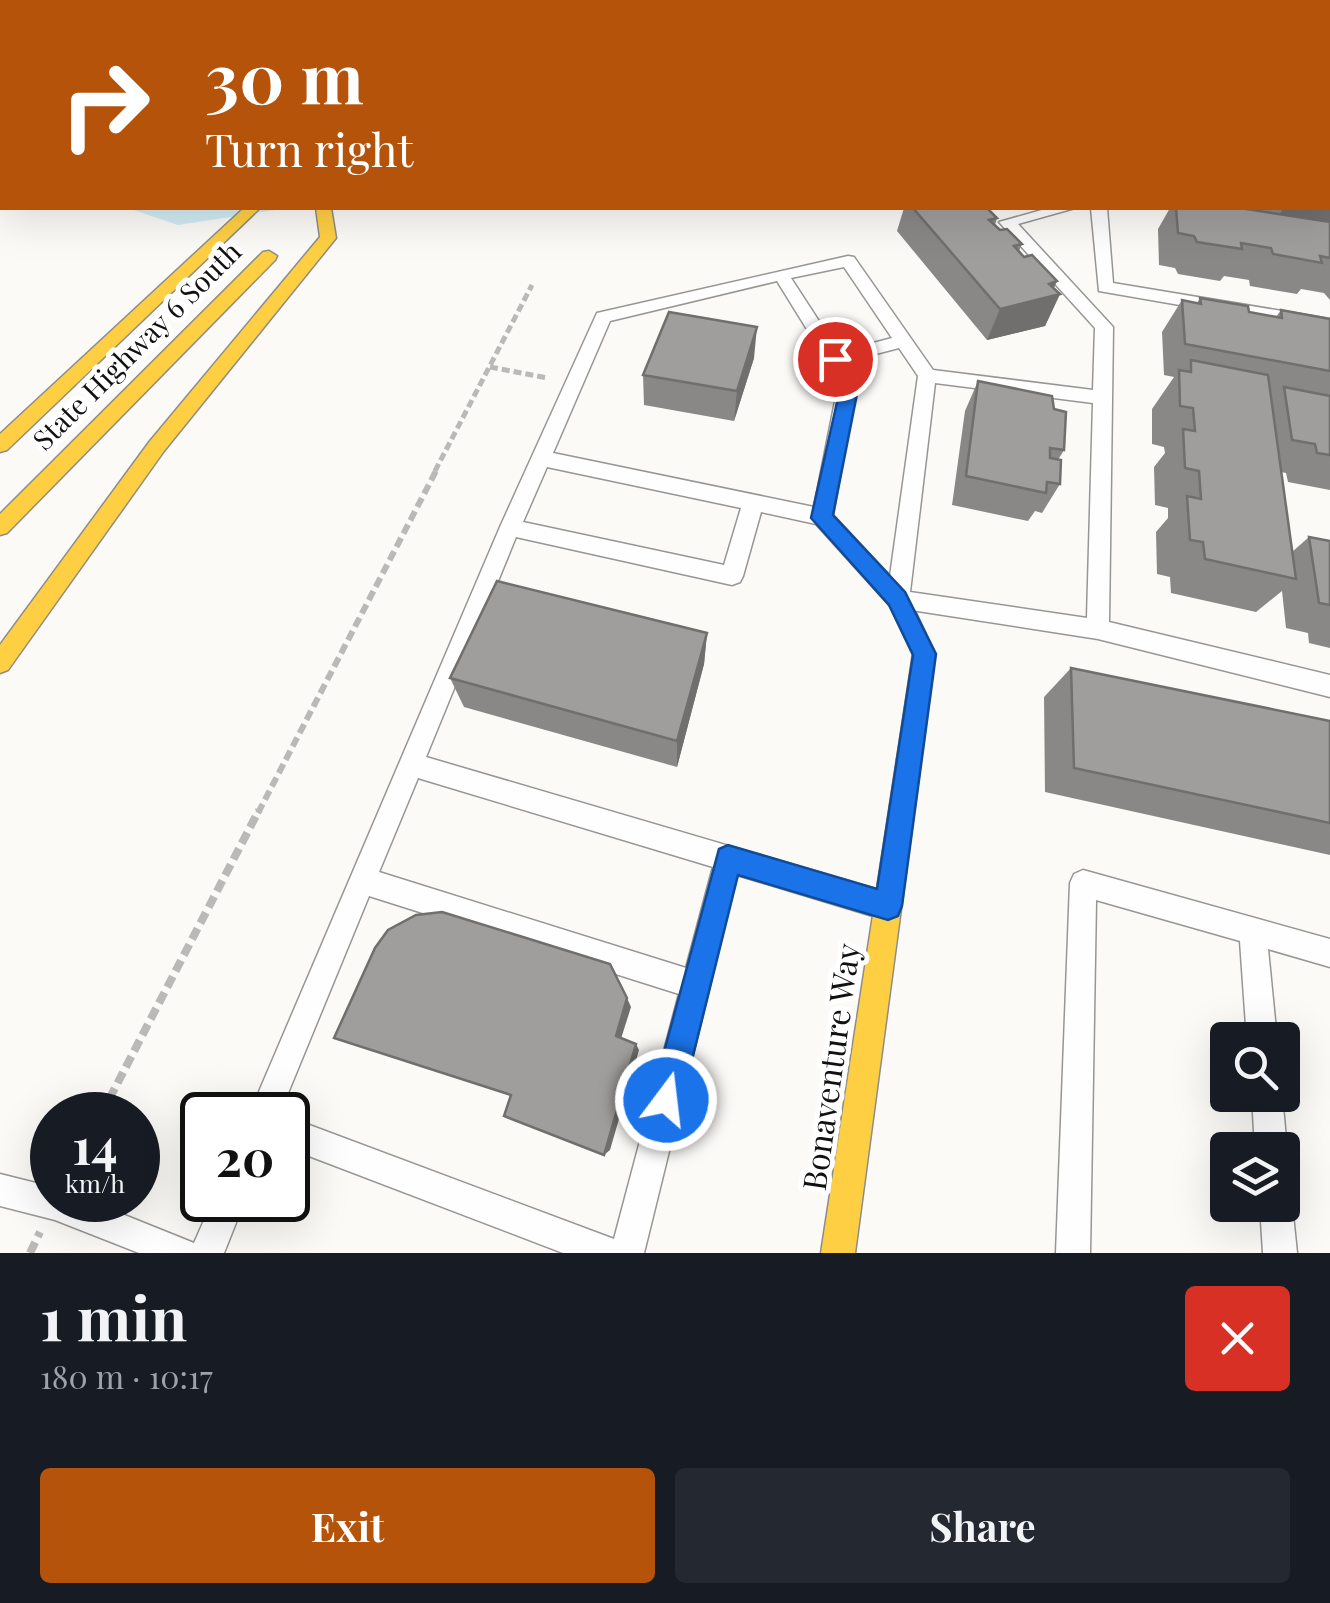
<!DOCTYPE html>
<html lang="en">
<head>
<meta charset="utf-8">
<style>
	:root { --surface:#171b24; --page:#242831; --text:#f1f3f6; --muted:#9ea1a6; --accent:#b45309 }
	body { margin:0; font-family:"Playfair Display",serif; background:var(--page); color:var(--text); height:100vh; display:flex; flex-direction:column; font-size:38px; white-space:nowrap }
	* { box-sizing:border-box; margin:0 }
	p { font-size:32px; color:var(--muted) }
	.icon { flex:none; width:55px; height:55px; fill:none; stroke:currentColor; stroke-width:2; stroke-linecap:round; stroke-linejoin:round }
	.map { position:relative; height:1253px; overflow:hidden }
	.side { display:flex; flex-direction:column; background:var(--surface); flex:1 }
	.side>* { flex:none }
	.top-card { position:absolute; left:0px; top:0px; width:1330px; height:210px; box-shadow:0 10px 40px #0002; background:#b45309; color:#fff; overflow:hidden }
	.fabs { position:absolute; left:1210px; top:1022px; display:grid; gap:20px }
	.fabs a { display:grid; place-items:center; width:90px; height:90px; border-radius:10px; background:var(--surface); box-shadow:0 10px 40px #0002; font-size:50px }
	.speed { position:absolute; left:30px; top:1092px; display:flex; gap:20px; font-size:50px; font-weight:700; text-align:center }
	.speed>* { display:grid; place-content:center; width:130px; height:130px; border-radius:50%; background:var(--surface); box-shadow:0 10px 40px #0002; line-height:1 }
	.speed small { font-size:25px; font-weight:400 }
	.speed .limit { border:5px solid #111; border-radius:15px; background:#fff; color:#111 }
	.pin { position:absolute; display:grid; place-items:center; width:85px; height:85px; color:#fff; margin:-42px; border:5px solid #fff; border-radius:50%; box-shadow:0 2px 10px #0007 }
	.me { position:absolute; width:110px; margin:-55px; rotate:15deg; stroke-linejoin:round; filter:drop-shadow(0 0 8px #0008) }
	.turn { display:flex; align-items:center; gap:35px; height:210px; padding:0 40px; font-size:45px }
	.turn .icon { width:130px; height:130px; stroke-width:2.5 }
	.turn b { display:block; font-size:70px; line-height:85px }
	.round { display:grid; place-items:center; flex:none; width:105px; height:105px; border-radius:10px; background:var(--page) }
	.head { display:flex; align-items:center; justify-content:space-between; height:170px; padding:0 40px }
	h1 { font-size:60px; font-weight:700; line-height:75px }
	.button { display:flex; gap:20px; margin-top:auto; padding:20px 40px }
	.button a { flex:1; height:115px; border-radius:10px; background:var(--accent); color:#fff; font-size:40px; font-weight:700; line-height:115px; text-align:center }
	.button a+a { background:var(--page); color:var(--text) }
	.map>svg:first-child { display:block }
	.water { fill:#d1ebf2 }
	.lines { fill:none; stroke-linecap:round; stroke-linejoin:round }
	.lane-casing { stroke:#979695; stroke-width:3 }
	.fast-casing { stroke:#8d8d8b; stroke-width:3 }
	.slow-casing { stroke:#8d8d8b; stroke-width:3 }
	.path-far2 { stroke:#b9b9b8; stroke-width:5; stroke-dasharray:8 4; stroke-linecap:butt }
	.path-far1 { stroke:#b9b9b8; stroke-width:6; stroke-dasharray:10 5; stroke-linecap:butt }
	.path { stroke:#b9b9b8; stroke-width:8; stroke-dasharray:12 6; stroke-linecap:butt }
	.lane { fill:#fffefe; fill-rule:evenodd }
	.fast { fill:#16e098; fill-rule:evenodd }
	.slow { fill:#ffcf43; fill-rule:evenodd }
	.wall { fill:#8a8886 }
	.shaded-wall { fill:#706f6d }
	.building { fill:#a09e9c; stroke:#706f6d; stroke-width:2.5 }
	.route { fill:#1a73e8; stroke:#114b97; stroke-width:2.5 }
	.labels { text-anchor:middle; stroke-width:10; stroke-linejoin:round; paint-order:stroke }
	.street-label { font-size:28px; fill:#111; stroke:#fff }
	.near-street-label { font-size:32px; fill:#111; stroke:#fff }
</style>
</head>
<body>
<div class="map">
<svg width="1330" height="1253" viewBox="0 0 1330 1253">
	<rect width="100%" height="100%" fill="#fcfaf7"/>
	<polygon class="water" points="128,208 288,208 178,225"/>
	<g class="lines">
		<g class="lane-casing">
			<g id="lane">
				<path d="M1049,208H1075L1018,224L1113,327L1109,622L1330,675V697L1098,639L898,608L890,606L816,524L761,512L743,576L740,582L732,585L516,537L426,757L886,892L896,896L900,906L896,916L886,920L737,875L644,1253H563L288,1148V1117L614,1239L679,994L369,896L279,1115H249L500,527L597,313L848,256L854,257L933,370L1093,390L1095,328L999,222ZM844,267L892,338L839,352L791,278ZM777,281L839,381L814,507L553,453L610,321ZM899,348L918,376L890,576L833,515L857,381L845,362ZM935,383L1093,403L1087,618L910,592ZM547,467L741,508L724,565L523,522ZM418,778L713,867L686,968L379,872Z"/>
				<polygon points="1091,208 1107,208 1113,283 1330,319 1330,331 1099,291"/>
				<polygon points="1083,870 1330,939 1330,967 1268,949 1277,1040 1247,1040 1240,941 1096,900 1090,1253 1056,1253 1070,883 1074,874"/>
				<polygon points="1252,1095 1282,1095 1287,1150 1282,1160 1282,1150 1255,1150"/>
				<polygon points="0,1174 52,1187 52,1200 87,1200 194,1243 213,1200 245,1200 224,1253 139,1253 55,1220 0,1206"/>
				<polygon points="1282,1192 1292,1205 1297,1253 1263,1253 1260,1205 1282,1205"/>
			</g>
		</g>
		<g class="fast-casing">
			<polygon id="fast" points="898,590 906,592 935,654 921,759 918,767 909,771 900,767 897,759 913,654 887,599 890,592"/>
		</g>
		<g class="slow-casing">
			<g id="slow">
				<polygon points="244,208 260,208 7,450 0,452 0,434"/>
				<polygon points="316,208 331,208 336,238 164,451 8,670 0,673 0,645 150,441 320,237"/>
				<polygon points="269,251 277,256 275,260 7,533 0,535 0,514 263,252"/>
				<polygon points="909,747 918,751 921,759 855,1253 821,1253 897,759 900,751"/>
			</g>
		</g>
		<g class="path-far2">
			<polyline points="490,367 548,378"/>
			<polyline points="435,471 532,285"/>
		</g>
		<polyline class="path-far1" points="258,813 437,469"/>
		<g class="path">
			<polyline points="101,1115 259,810"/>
			<polyline points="30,1253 40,1232"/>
		</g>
		<use href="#lane" class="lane"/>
		<use href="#fast" class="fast"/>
		<use href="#slow" class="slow"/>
	</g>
	<g class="wall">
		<polygon points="1330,150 1330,300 1324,293 1301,289 1297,294 1250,286 1249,280 1224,276 1220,281 1178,274 1175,268 1159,265 1158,229 1170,208 1328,208"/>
		<polygon points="904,208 987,208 997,218 995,225 1022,244 1019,251 1060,294 1045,326 987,340 897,231"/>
		<polygon points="1200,298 1249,312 1276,317 1281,310 1330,319 1330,490 1288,482 1286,473 1281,472 1292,552 1309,537 1330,541 1330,648 1309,643 1308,633 1286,628 1282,591 1256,612 1171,593 1170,577 1157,574 1156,532 1168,518 1168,508 1155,505 1154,467 1165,453 1164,447 1152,444 1152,409 1174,377 1164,375 1162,332 1182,300 1197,303"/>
		<polygon points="754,358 734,421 644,405 643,375"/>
		<polygon points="978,381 1064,450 1058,460 1060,484 1042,513 1035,511 1028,521 952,505 965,411"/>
		<polygon points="707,633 704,664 677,767 464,707 450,678"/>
		<polygon points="1071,668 1330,721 1330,855 1045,792 1044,697"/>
	</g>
	<g class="shaded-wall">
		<polygon points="1330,198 1330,224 1261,241 1283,209 1291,208 1328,208 1328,199"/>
		<polygon points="1057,281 1050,297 1060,294 1045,326 987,340 1000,309"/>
		<polygon points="757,327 754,358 734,421 737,391"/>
		<polygon points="707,633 704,664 677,767 677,741"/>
		<polygon points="627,998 631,1007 620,1042 616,1036"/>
		<polygon points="636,1044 639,1050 610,1150 604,1155"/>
	</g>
	<g class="building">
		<polygon points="1330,150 1330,198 1328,199 1328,151"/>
		<polygon points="913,208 987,208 997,218 989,220 1000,230 1007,229 1022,244 1014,246 1024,257 1032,255 1057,281 1049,284 1060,294 1000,309"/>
		<polygon points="1176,208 1240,208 1330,222 1330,258 1320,256 1322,263 1273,254 1271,248 1241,243 1242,249 1197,242 1194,236 1178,233"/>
		<polygon points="1200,298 1248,306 1249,312 1282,318 1281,310 1330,319 1330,371 1185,344 1182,300 1201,304"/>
		<polygon points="669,312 757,327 737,391 643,375"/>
		<polygon points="1191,360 1268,375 1296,579 1205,559 1203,542 1190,540 1187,496 1201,499 1199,471 1185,468 1183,429 1195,431 1193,408 1180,406 1179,370 1191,372"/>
		<polygon points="978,381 1052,396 1054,409 1066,412 1064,450 1050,448 1050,458 1061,460 1060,484 1047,482 1046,493 966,476"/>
		<polygon points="1284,387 1330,396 1330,455 1317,453 1315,444 1292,440"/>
		<polygon points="1309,537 1330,541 1330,605 1319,603"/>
		<polygon points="497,581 707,633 677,741 450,678"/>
		<polygon points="1071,668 1330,721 1330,823 1074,768"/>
		<polygon points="442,912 610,964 627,998 616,1036 636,1044 604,1155 504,1116 511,1095 334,1038 375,948 388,930 416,915"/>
	</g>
	<polygon class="route" points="835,353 841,355 858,389 833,515 905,592 936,654 902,906 898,916 888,920 738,875 682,1100 677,1111 666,1115 656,1111 651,1100 719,849 728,845 877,889 913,655 889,605 811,518 840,389 826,359"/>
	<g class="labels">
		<g class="street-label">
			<text transform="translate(137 346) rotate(-45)" y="10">State Highway 6 South</text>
		</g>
		<g class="near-street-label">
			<text transform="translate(832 1067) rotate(-82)" y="11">Bonaventure Way</text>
		</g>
	</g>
</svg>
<div class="fabs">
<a><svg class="icon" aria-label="search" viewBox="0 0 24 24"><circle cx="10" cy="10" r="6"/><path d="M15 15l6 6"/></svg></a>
<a><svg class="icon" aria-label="layers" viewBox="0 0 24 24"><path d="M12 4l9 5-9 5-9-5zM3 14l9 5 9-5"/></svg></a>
</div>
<div class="speed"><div>14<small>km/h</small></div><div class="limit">20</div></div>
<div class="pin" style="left:835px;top:359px;background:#d93025"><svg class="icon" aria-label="arrive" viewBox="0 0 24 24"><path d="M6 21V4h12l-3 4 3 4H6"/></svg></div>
<svg class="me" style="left:666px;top:1100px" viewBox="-20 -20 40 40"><circle r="17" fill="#1a73e8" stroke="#fff" stroke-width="3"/><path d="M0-11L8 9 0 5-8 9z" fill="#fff"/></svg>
<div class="top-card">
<div class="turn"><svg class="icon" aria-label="right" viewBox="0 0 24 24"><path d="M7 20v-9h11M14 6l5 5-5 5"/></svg><div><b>30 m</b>Turn right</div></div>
</div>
</div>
<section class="side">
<div class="head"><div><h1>1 min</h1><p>180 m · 10:17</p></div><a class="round" style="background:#d93025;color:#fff"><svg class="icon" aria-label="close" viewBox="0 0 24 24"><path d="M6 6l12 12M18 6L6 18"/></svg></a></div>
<div class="button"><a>Exit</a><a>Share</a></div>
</section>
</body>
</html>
